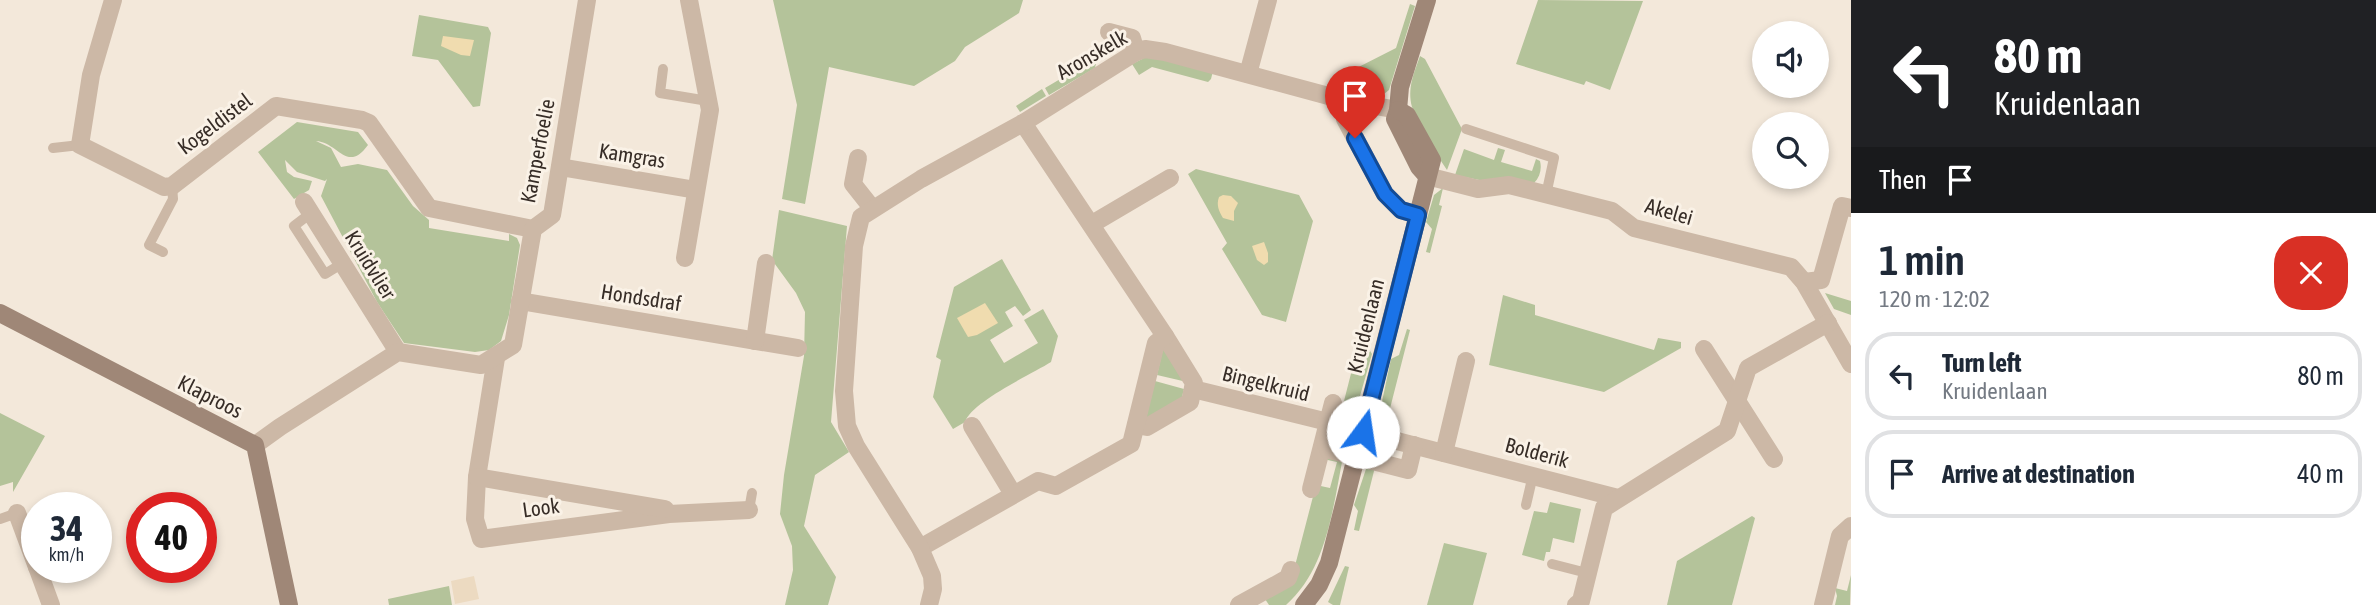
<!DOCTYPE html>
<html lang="en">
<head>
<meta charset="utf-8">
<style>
	:root { --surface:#fff; --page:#f6f6f7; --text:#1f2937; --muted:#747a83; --line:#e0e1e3 }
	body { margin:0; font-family:"Asap Condensed",sans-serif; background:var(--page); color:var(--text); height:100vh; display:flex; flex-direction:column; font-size:26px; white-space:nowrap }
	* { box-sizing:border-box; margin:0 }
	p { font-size:23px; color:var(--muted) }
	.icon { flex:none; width:38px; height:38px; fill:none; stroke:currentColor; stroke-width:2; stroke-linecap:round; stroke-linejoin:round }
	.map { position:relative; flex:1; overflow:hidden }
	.details { display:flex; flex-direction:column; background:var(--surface); width:525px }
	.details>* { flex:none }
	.hud { background:#202124; color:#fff; overflow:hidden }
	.fabs { position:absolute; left:1752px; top:21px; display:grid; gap:14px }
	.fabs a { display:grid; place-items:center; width:77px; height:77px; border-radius:50%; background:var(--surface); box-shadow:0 4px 10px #0003; font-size:35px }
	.speed { position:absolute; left:21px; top:492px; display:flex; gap:14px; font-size:35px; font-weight:700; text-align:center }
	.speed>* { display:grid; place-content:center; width:91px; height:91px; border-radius:50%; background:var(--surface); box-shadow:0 4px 10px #0003; line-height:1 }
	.speed small { font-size:18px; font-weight:400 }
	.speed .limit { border:10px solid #d22; background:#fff; color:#111 }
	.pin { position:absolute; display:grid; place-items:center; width:60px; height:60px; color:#fff; margin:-72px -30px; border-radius:50% 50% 50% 0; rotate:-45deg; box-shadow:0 0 7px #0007 }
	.pin .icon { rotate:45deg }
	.me { position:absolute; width:77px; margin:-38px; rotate:14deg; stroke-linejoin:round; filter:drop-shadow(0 0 5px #0008) }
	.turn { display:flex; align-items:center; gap:24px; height:147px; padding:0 28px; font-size:32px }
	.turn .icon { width:91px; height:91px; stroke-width:2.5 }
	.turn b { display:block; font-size:49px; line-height:60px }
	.then { display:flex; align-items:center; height:66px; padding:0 28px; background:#0003; gap:14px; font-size:26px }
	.round { display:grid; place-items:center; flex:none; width:74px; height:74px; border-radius:28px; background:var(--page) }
	.overview { display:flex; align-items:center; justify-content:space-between; height:119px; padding:0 28px }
	h1 { font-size:42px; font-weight:600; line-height:52px }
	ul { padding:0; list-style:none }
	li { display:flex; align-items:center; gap:21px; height:88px; margin:0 14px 10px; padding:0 14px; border:4px solid var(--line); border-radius:28px }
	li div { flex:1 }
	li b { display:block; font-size:26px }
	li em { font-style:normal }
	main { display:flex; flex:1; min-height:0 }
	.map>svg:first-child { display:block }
	.green { fill:#b4c39a }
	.sand { fill:#f0dcaf }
	.plaza { fill:#ecdac1 }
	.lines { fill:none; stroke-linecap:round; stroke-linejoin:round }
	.lane { stroke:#ccb8a6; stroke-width:10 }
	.street { stroke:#ccb8a6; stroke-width:18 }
	.secondary { stroke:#9f8777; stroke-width:18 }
	.route-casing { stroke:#114b97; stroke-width:18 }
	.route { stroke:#1a73e8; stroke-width:12 }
	.labels { text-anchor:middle; stroke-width:6; stroke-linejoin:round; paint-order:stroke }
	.street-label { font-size:21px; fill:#372d27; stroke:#faf2e7 }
</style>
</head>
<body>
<main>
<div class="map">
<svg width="1851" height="605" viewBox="0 0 1851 605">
	<rect width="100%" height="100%" fill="#f3e8da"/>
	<g class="green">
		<polygon points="773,0 1023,0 1019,13 965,47 955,61 914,86 829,67 805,204 782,199 797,105"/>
		<polygon points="1538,0 1643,1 1610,90 1586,81 1584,85 1516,64"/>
		<polygon points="1410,4 1415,6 1389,90 1379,98 1373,99 1335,89 1337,78 1396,48"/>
		<polygon points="419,15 488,27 491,33 480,106 473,107 438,60 412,56"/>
		<polygon points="1090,54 1096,63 1095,68 1049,95 1045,88 1084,65 1087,56"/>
		<path d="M1420,56L1425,59L1462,129L1447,170L1441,161H1438L1412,107C1407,88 1414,73 1420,56Z"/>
		<polygon points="1146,57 1157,57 1213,71 1211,79 1208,82 1152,67 1139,75 1132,64"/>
		<polygon points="1042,89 1046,96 1020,112 1016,106"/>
		<path d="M297,122L358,132L368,145C347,174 338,142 316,141L331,148L341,167L358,164L387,170L413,206L429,220V228L509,241V234L517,238L520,245L509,315L501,341L489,350L475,352L404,343L377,302L321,196L327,179L325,181L297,172L285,160L287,172L294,177L312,181L309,190L294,199L258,152Z"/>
		<path d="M1498,148L1505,150L1501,162L1532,171L1536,159L1540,161C1542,169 1540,177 1534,183L1484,181L1455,175L1464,149L1494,160Z"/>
		<polygon points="1196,169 1299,195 1313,221 1286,322 1262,315 1222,249 1227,243 1188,174"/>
		<polygon points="1443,188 1439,205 1442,206 1430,253 1426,252 1432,229 1426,222 1434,195"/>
		<polygon points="779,210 847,226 831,422 849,452 815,475 804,526 836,577 828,605 785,605 793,570 792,546 780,514 784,475 804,356 805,312 796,293 772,260"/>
		<path d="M1002,259L1031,310L1023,316L1015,306L1005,312L1013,326L990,340L1004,363L1038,343L1024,320L1043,309L1058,336L1051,362C1032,374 971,402 965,422L953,429L933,397L941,360L936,357L954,287Z"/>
		<polygon points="1825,293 1851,301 1851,315 1834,309"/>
		<polygon points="1503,295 1535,305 1535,315 1654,350 1658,338 1681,342 1681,348 1604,392 1489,365"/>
		<polygon points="1407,329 1410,330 1384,432 1376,430 1391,359 1399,355"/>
		<polygon points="1358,346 1369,349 1372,354 1352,424 1346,422 1351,404 1344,401"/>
		<polygon points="1163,349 1187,382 1157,375"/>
		<polygon points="1155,381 1184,389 1181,401 1145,422"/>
		<polygon points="0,413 45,436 13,492 13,482 0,486"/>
		<path d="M1343,457C1333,507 1327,569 1286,605H1269L1265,599L1290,585L1316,485L1330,488L1337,462L1323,459Z"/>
		<polygon points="1373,465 1375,467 1359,531 1354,530 1358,511 1354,505 1366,469"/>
		<polygon points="1550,502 1581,509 1574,543 1553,538 1550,552 1546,552 1544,561 1522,555 1534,511 1547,513"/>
		<polygon points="1752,516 1755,518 1732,605 1667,605 1677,561"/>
		<polygon points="1444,543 1487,553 1473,605 1427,605"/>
		<polygon points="1345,566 1349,567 1340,605 1333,605 1328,602"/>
		<polygon points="1851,575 1850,605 1835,605 1837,596 1835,588 1847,591"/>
		<polygon points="449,586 452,605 389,605 388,599"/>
	</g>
	<g class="sand">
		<polygon points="443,36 474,40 470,56 461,55 441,46"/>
		<path d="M1223,195L1231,196L1238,203L1234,211V221L1223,218C1219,211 1216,205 1219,197Z"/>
		<polygon points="1264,242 1268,253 1268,262 1264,265 1257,260 1252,246"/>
		<polygon points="985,303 998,323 977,335 968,337 957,318"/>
	</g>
	<polygon class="plaza" points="474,576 479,599 455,604 451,581"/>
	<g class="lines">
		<g class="lane">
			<polyline points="663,69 660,93 708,101"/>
			<polyline points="1466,129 1554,158 1546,195"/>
			<polyline points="53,148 80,145"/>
			<polyline points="311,213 294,226 325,274 343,263"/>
			<polyline points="163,252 149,245 173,199 172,186"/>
			<polyline points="1526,505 1533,475"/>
			<polyline points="749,510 752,493"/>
			<polyline points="0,519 17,513"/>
			<polyline points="1552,564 1587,573"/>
		</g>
		<g class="street">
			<polyline points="113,0 91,75 80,145 164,187 172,186 276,106 362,120 369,123 429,208 533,229"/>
			<polyline points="1109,32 1132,38 1136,52"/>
			<polyline points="1248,74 1268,0"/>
			<polyline points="1347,101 1345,119 1385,194 1401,210 1418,215"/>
			<polyline points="858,158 853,184 872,208"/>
			<polyline points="560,167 696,190"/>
			<polyline points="1427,176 1478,189 1509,185 1612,211 1634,228 1791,267 1804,282 1851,364"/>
			<polyline points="304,202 398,352"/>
			<polyline points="1092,224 1170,178"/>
			<polyline points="685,258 710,110 689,0"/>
			<polyline points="1804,282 1821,280 1842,206 1851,208"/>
			<polyline points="520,301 798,348"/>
			<polyline points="755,341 766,263"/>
			<polyline points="1704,349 1774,459"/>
			<polyline points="496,358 477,477 475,519 481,539 669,514 749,510"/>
			<polyline points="1193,389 1328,422"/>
			<polyline points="1136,425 1147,427 1190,402 1194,383 1165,336"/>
			<polyline points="972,426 1013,494"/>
			<polyline points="1362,432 1618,498"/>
			<polyline points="255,445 280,427 398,352 481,365 513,345 533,229 552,215 587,0"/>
			<polyline points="1322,448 1408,470 1414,445"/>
			<polyline points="1444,453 1466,361"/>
			<polyline points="477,477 665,509"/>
			<polyline points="1311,489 1333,403"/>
			<polyline points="17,513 37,567"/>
			<polyline points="920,548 1038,481 1056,486 1131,444 1156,343 1165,336 1023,123"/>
			<polyline points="37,567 51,605"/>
			<polyline points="929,605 933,589 932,576 920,548 856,446 847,426 844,391 854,246 861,217 921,179 1023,123 1136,52 1145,49 1165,52 1347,101 1398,110"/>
			<polyline points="1239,605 1288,578 1291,570"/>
			<polyline points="1576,605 1581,601 1604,508 1727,431 1748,368 1828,323"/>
			<polyline points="1823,605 1840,536 1851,526"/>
		</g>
		<g class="secondary">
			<polyline points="1427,0 1400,87 1398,110 1395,119 1419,167 1427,176"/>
			<polyline points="0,313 255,445 289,605"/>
			<polyline points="1304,605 1319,585 1329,563 1432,160 1407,115 1398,110"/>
		</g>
	</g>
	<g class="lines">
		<g class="route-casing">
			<polyline id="route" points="1355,138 1385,194 1401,210 1418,215 1363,432"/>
		</g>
		<use href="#route" class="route"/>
	</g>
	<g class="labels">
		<g class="street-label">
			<text transform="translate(1092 55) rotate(-30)" y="7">Aronskelk</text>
			<text transform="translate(215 124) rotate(-37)" y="7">Kogeldistel</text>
			<text transform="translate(538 151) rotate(-79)" y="7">Kamperfoelie</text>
			<text transform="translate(632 156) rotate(9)" y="7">Kamgras</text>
			<text transform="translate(1669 212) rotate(16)" y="7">Akelei</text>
			<text transform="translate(370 265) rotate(58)" y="7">Kruidvlier</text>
			<text transform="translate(641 298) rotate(9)" y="7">Hondsdraf</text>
			<text transform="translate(1366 326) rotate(-76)" y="7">Kruidenlaan</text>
			<text transform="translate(1266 384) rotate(14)" y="7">Bingelkruid</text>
			<text transform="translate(210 397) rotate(27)" y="7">Klaproos</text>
			<text transform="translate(1537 453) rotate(15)" y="7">Bolderik</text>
			<text transform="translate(541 508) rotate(-8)" y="7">Look</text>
		</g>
	</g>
</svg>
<div class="fabs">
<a><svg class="icon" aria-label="sound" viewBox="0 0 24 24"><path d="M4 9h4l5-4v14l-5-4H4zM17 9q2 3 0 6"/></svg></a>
<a><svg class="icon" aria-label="search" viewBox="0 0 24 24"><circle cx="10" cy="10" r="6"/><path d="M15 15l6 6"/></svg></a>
</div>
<div class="speed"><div>34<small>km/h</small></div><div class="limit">40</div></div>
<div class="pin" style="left:1355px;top:138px;background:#d93025"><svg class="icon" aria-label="arrive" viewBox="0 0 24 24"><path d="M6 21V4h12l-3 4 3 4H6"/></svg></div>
<svg class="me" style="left:1363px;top:432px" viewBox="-20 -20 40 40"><circle r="19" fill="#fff"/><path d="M0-13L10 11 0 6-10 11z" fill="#1a73e8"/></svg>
</div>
<section class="details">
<div class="hud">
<div class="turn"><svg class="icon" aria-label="left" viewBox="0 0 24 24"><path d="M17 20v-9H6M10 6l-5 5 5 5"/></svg><div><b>80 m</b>Kruidenlaan</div></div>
<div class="then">Then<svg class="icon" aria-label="arrive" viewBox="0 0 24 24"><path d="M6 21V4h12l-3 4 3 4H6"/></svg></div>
</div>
<div class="overview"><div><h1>1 min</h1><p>120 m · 12:02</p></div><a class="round" style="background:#d93025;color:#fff"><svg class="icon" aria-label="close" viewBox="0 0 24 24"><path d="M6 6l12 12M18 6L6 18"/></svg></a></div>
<ul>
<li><svg class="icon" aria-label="left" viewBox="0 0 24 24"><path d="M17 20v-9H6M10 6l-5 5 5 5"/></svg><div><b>Turn left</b><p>Kruidenlaan</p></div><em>80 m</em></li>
<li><svg class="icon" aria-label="arrive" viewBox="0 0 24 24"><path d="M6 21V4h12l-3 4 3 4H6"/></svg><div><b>Arrive at destination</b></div><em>40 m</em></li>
</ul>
</section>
</main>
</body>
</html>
